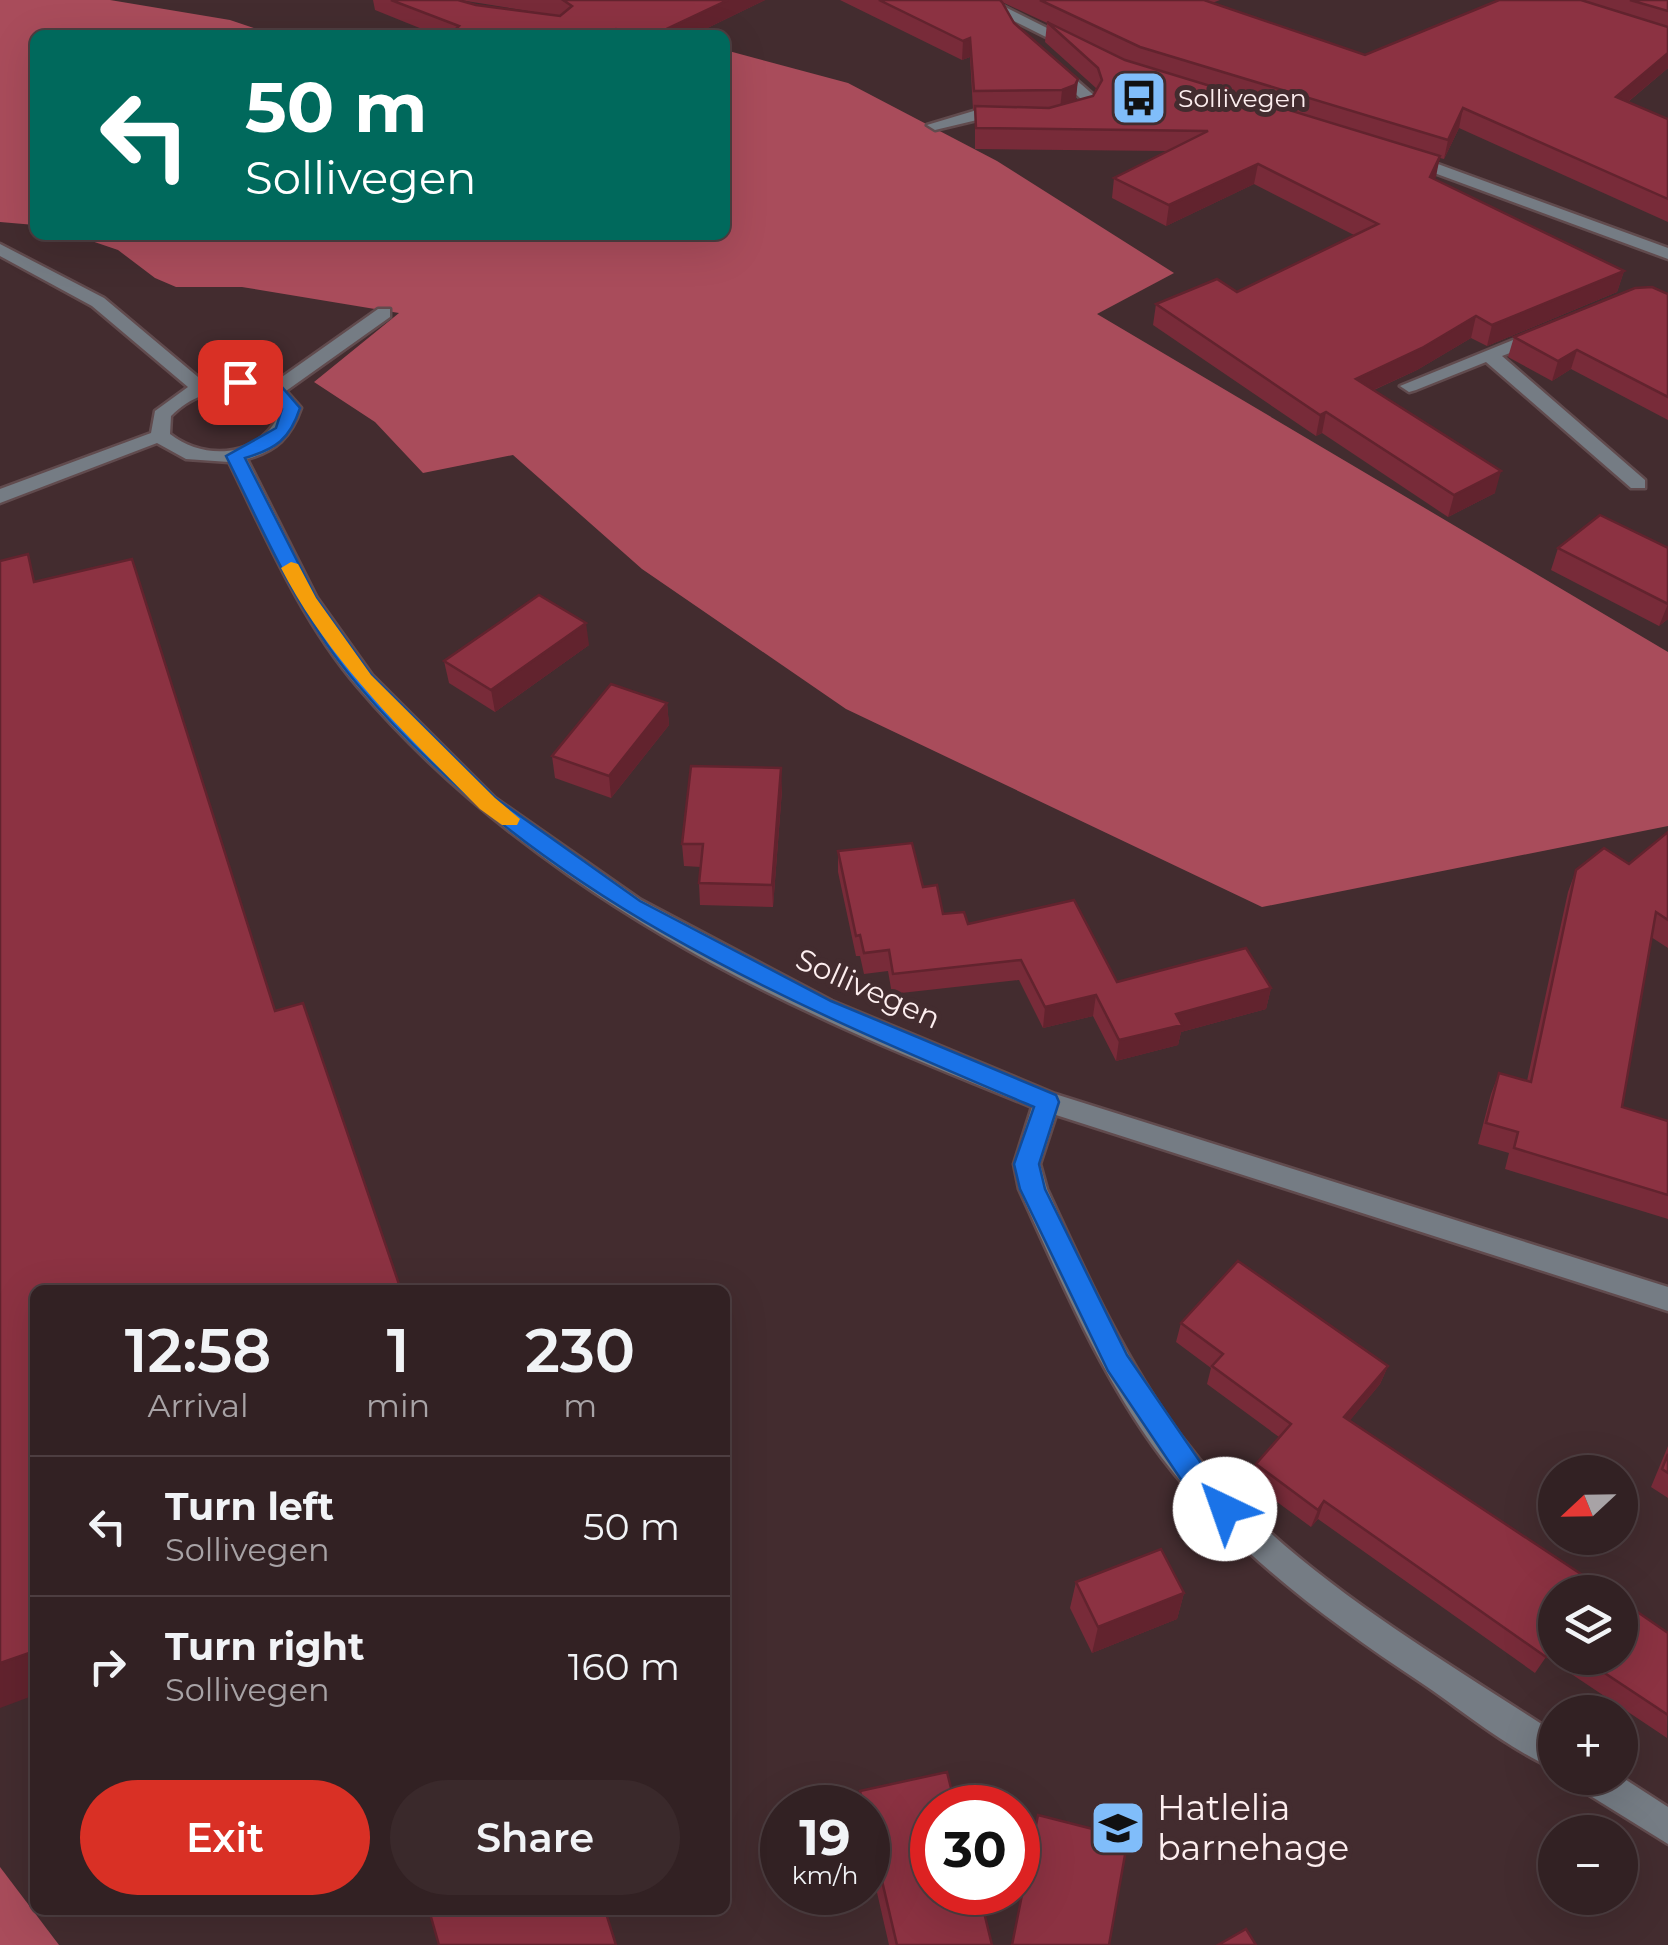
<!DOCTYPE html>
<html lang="en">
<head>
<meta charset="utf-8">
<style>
	:root { --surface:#322123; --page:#3a292b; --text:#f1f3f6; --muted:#a8a3a6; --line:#4d3e41; --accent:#d93025 }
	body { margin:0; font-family:Montserrat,sans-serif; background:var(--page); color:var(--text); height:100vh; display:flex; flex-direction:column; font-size:38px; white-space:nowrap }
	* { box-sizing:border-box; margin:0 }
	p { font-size:32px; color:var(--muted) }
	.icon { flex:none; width:55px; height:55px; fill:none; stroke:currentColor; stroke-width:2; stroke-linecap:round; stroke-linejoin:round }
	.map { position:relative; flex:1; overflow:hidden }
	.sheet { position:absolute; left:30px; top:1285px; width:700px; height:630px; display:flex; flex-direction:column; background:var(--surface); border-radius:15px; box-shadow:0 10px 40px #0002,0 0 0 2px var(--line) }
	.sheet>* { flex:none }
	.hud { position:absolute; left:30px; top:30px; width:700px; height:210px; border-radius:15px; box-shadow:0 10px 40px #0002,0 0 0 2px var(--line); background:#00695c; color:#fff; overflow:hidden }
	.needle { width:65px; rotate:248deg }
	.buttons { position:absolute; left:1538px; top:1455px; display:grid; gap:20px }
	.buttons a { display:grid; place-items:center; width:100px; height:100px; border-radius:50%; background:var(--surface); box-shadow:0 10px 40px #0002,0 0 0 2px var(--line); font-size:50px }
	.speed { position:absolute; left:760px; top:1785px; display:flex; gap:20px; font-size:50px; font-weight:700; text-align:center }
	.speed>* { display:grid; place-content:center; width:130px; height:130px; border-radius:50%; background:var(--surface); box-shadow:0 10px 40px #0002,0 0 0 2px var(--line); line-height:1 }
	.speed small { font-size:25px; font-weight:400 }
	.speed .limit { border:15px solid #d22; background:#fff; color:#111 }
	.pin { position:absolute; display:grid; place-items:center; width:85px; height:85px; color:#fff; margin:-42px; border-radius:20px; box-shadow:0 5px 15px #0006 }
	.me { position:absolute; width:110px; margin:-55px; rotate:318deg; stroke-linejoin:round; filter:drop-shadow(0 0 8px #0008) }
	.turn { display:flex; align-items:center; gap:35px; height:210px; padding:0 50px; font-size:45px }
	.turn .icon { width:130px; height:130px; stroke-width:2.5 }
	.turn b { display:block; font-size:70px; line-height:85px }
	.eta { display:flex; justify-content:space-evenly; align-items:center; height:170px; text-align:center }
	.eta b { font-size:60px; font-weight:600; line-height:70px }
	.primary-button { display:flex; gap:20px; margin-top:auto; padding:20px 50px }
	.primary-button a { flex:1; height:115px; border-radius:60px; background:var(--accent); color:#fff; font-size:40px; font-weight:600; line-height:115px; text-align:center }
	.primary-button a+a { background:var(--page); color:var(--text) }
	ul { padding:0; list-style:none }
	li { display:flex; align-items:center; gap:30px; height:140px; padding:0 50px; border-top:2px solid var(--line) }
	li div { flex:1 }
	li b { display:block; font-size:38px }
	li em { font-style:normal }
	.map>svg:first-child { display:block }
	.forest { fill:#a94c5b }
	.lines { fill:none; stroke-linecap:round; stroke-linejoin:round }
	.minor-casing { stroke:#614b4e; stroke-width:5 }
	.minor { fill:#757c84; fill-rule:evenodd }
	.wall { fill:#782b39; fill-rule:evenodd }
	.shaded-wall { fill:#62232e }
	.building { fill:#8c3242; stroke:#62232e; stroke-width:2.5 }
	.route { fill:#1a73e8; stroke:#114b97; stroke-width:2.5 }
	.slow { fill:#f59e0b }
	.labels { text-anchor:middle; stroke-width:10; stroke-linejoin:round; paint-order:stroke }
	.far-poi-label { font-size:25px; fill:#fdeeef; stroke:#432c2f; text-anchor:start }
	.street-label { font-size:30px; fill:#fdeeef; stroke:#432c2f }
	.near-poi-label { font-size:35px; fill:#fdeeef; stroke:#432c2f; text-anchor:start }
</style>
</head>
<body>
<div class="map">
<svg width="1668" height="1945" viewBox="0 0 1668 1945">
	<rect width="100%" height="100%" fill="#432c2f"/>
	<g class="forest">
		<polygon points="0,0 110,0 230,20 275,35 35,35 35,225 0,222"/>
		<polygon points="725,50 848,83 997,161 1174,273 1097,314 1668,652 1668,826 1262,907 846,709 642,569 513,455 423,473 375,422 314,382 399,313 242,287 176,287 155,278 118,250 74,235 725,235"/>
		<polygon points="0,1867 59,1945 0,1945"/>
	</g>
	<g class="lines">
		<g class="minor-casing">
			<g id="minor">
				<polygon points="972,0 991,0 1081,45 1068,48"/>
				<polygon points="1051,58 1097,98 1088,114 1065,123 1057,118 1076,108 1081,99 1046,66 1046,60"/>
				<polygon points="977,110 1006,113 1014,118 1006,123 977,120 935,130 927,125"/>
				<polygon points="1405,152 1668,248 1668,259 1399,160 1397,157"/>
				<path d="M0,244L104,298L204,382L240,376L272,384L378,309H390V317L286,391L301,408C291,437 276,451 247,459L317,598L372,675L495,798L641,900L832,1001L1055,1094L1668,1287V1311L1056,1115L1040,1164L1047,1189C1086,1274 1125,1360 1181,1436C1277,1565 1423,1646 1555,1733V1769C1508,1749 1463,1711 1420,1682C1325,1619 1232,1550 1162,1458C1101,1377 1061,1281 1019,1189L1014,1164L1032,1107C960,1077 886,1049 815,1015C647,937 478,829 357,686C301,620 267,539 229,462L186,459L157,443L0,503V489L151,433L155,411L188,387L92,306L0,256ZM240,388L268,394L281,409C265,456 207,463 170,434L171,416C191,396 213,390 240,388Z"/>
				<polygon points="1540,329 1549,335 1546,339 1502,356 1645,480 1645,488 1631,488 1486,362 1416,390 1409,392 1400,386"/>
				<polygon points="1620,1776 1668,1807 1668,1844 1581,1790 1576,1778"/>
			</g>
		</g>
		<use href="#minor" class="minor"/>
	</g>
	<g class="wall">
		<polygon points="373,0 458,0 476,5 559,16 460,0 765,0 693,35 437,35 375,10"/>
		<path d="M840,0H1220L1212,3L1365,55L1499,0H1668V68L1628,102L1668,119V222L1459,128L1444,159L1440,158L1434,179L1624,271L1617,292L1487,346L1471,338L1417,370L1374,390L1495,493L1448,517L1322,433L1316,436L1153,325L1156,304L1237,292L1354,235L1254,184L1166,226L1112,198L1114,178L1168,151L975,149V110H973L970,57L962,60ZM1002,2L1047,23L1045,42L1096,88L1093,96L1075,101L1078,79L1014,23Z"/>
		<polygon points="1668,294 1668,420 1571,369 1552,381 1508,357 1514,337"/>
		<polygon points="1558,548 1668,548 1668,619 1659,626 1551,570"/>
		<polygon points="589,645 495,712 449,683 444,661"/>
		<polygon points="667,703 669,725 611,798 555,778 552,756"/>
		<polygon points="782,790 773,907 700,905 699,883 701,867 684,866 682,844"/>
		<polygon points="1668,832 1668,948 1651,937 1622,1107 1668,1121 1668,1219 1505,1169 1509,1153 1478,1144 1491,1094 1499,1073 1527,1081 1568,892 1576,870 1629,864"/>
		<polygon points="838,851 923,887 943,914 1117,982 1271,988 1266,1009 1181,1032 1178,1045 1116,1061 1093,1016 1043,1028 1019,980 892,994 888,971 864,974 860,956 856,956 838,872"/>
		<polygon points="1181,1323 1388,1366 1380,1384 1350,1420 1555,1592 1555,1658 1620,1658 1668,1633 1667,1738 1546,1657 1535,1673 1318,1519 1311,1527 1250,1482 1256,1464 1279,1437 1207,1384 1211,1368 1176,1342"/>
		<polygon points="1668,1446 1668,1498 1651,1487"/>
		<polygon points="1076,1582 1184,1593 1177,1619 1092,1653 1070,1608"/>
		<polygon points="860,1791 992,1945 889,1945 868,1853 868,1808 860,1808"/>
	</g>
	<g class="shaded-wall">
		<polygon points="728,0 765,0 693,35 654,35"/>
		<polygon points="616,29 617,35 603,35"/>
		<polygon points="970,38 970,57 962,60 963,41"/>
		<polygon points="1668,53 1668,68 1611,116 1616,97"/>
		<polygon points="1078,79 1076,99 1073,105 1060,109 1062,90"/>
		<polygon points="1463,108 1459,128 1444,159 1448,140"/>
		<polygon points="1440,156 1436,177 1426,198 1430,177"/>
		<polygon points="1258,164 1254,184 1166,226 1169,205"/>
		<polygon points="1624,271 1617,292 1487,346 1492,325"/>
		<polygon points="1476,316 1471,338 1417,370 1351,400 1356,379"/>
		<polygon points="1577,350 1571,369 1552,381 1558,361"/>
		<polygon points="1326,412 1322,433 1316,436 1320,415"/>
		<polygon points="1501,471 1495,493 1448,517 1454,495"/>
		<polygon points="1668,604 1668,619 1659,626"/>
		<polygon points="586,623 589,645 495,712 491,690"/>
		<polygon points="667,703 669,725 611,798 609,776"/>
		<polygon points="781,768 782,790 773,907 772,885"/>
		<polygon points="1271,988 1266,1009 1181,1032 1178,1045 1116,1061 1119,1040 1176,1014"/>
		<polygon points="1096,995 1093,1016 1043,1028 1045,1007"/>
		<polygon points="1388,1366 1380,1384 1338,1435 1344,1417"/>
		<polygon points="1324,1501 1318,1519 1311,1527 1318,1510"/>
		<polygon points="1184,1593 1177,1619 1092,1653 1098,1627"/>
		<polygon points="35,1651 35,1695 0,1708 0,1663"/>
	</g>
	<g class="building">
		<polygon points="391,0 458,0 476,5 560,16 572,6 563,0 728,0 654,35 632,35 616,29 603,35 570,35 552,30 547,35 450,35 459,26"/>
		<polygon points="879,0 1000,0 1002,2 1014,23 1078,79 1075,85 1062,90 974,91 970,38 963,41"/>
		<polygon points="1040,0 1204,0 1365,55 1499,0 1581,0 1668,27 1668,53 1616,97 1668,119 1668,199 1463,108 1448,140 1140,47"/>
		<polygon points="1630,0 1668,0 1668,11"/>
		<polygon points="1047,22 1125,60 1440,156 1430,177 1624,271 1492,325 1476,316 1422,348 1356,379 1501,471 1454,495 1326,412 1320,415 1156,304 1217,279 1237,292 1378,224 1258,164 1169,205 1114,178 1208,131 976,128 975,106 1049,108 1093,96 1102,80 1098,68"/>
		<polygon points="1652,287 1668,294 1668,397 1577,350 1558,361 1514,337 1635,288"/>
		<polygon points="1600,515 1668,548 1668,604 1558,548"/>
		<polygon points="28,554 34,582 132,559 275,1011 303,1003 401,1290 35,1290 35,1651 0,1663 0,561"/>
		<polygon points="539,595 586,623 491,690 444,661"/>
		<polygon points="611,684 667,703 609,776 552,756"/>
		<polygon points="691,766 781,768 772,885 699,883 703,844 682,844"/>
		<polygon points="1668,832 1668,920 1656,912 1622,1107 1668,1121 1668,1195 1514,1148 1518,1132 1486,1123 1499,1073 1531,1082 1576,870 1604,848 1629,864"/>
		<polygon points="912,843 923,887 937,885 943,914 964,912 968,924 1074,900 1117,982 1246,948 1271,988 1176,1014 1182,1025 1119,1040 1096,995 1045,1007 1021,960 893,974 889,950 864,953 860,935 856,936 838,851"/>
		<polygon points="1238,1261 1388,1366 1344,1417 1608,1592 1555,1592 1555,1643 1546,1657 1324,1501 1318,1510 1256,1464 1291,1424 1212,1366 1223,1354 1181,1323"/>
		<polygon points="1668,1454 1668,1473 1662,1469"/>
		<polygon points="1161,1549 1184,1593 1098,1627 1076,1582"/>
		<polygon points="1620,1600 1668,1633 1668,1715 1582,1658 1620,1658"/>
		<polygon points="947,1772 956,1808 932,1808 932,1892 979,1892 992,1945 897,1945 868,1821 868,1808 864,1808 860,1791"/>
		<polygon points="1038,1815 1128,1838 1109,1945 1012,1945"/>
		<polygon points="429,1910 605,1910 616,1945 439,1945"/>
		<polygon points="1246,1929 1256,1945 1218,1945"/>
	</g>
	<path class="route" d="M240,377L281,386L300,408C290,439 276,449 245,458L316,598L371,675L495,798L640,901L831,1001L1056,1095L1059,1102L1039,1164L1045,1189L1127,1355L1205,1469L1239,1509L1235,1518L1225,1522L1215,1518L1186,1487L1108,1371L1020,1189L1014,1164L1034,1107C782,1000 540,899 358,685C300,618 265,534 226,456L276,428L282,409L269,394L234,385L232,382Z"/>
	<path class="slow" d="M291,562L298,564L316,598L371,675L495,798L520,819L517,825H502L480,809C406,734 330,663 281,568Z"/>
	<defs>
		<g id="bus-square" transform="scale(2.875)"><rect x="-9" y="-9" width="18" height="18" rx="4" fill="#80bdfa" stroke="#432c2f"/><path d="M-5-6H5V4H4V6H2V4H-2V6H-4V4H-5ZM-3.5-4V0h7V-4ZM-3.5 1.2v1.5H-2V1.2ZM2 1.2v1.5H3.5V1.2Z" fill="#111"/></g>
		<g id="school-square" transform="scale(2.875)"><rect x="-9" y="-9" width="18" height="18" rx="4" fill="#80bdfa" stroke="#432c2f"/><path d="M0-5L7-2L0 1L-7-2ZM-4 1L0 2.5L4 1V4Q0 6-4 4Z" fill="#111"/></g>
	</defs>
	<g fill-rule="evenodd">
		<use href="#bus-square" x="1139" y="98"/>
		<use href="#school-square" x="1118" y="1828"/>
	</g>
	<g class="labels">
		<g class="far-poi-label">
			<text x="1178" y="107">Sollivegen</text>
		</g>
		<g class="street-label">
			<text transform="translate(868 989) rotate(24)" y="10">Sollivegen</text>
		</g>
		<g class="near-poi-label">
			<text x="1157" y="1820">Hatlelia<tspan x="1157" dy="40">barnehage</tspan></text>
		</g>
	</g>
</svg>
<div class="buttons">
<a><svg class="needle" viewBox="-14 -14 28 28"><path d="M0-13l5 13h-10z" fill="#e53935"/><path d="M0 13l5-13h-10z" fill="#a8a3a6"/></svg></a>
<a><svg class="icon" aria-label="layers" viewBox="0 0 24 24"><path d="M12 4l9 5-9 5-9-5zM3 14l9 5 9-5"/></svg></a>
<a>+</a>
<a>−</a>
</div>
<div class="speed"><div>19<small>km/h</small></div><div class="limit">30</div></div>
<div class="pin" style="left:240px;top:382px;background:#d93025"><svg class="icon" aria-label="arrive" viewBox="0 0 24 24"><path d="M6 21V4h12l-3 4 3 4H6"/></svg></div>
<svg class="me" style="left:1225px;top:1509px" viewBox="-20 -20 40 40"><circle r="19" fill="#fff"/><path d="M0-13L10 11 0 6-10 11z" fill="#1a73e8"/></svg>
<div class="hud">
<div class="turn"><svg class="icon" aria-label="left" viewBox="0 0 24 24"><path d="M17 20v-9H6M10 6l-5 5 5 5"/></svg><div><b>50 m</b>Sollivegen</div></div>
</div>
<section class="sheet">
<div class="eta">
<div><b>12:58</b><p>Arrival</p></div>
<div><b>1</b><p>min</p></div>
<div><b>230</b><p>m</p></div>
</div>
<ul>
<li><svg class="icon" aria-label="left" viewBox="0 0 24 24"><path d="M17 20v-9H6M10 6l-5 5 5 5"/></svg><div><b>Turn left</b><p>Sollivegen</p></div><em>50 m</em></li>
<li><svg class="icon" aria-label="right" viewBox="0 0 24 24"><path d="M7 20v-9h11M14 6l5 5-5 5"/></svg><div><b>Turn right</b><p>Sollivegen</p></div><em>160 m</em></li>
</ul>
<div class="primary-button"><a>Exit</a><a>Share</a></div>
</section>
</div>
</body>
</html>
